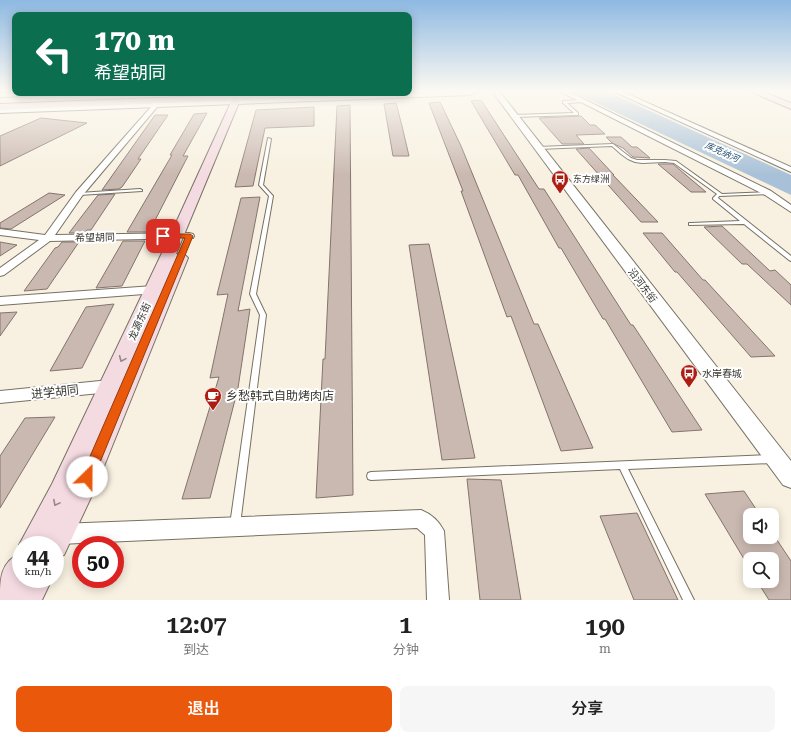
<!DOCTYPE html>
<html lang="zh">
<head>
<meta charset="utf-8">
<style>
	:root { --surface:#fff; --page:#f6f6f6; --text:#222; --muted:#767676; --accent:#ea580c }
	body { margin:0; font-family:"Roboto Serif","Noto Sans SC",serif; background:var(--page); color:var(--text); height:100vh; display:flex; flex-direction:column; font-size:15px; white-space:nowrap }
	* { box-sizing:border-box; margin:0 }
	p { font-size:13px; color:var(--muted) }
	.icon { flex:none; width:22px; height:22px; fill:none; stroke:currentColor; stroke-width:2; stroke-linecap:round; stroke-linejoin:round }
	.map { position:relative; height:600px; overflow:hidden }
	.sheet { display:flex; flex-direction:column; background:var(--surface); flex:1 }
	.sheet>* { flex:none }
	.guide { position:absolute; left:12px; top:12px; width:400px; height:84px; border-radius:8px; box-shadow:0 2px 10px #0003; background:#0b6e4f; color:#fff; overflow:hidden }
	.buttons { position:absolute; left:743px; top:508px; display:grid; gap:8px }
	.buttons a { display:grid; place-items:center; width:36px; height:36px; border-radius:8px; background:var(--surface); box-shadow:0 2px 10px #0003; font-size:20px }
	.speed { position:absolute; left:12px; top:536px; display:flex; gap:8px; font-size:20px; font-weight:700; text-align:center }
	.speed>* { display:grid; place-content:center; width:52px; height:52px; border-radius:50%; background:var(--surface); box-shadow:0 2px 10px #0003; line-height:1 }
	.speed small { font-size:10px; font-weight:400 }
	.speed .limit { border:6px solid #d22; background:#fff; color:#111 }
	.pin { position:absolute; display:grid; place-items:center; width:34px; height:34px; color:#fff; margin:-17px; border-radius:8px; box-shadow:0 2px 6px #0006 }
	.me { position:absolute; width:44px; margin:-22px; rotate:23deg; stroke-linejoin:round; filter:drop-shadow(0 0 3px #0008) }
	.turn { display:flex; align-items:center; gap:14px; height:84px; padding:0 16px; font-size:18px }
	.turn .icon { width:52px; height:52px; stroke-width:2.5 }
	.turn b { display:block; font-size:28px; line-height:34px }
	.eta { display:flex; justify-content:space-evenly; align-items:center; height:68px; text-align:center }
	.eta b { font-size:24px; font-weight:600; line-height:28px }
	.action { display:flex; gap:8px; margin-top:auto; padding:8px 16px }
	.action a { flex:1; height:46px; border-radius:8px; background:var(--accent); color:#fff; font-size:16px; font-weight:600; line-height:46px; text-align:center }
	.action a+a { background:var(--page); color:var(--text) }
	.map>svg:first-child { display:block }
	.water { fill:#a8c1d8 }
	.building { fill:#cab9b1; stroke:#84746e }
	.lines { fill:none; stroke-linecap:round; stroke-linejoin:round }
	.service-casing { stroke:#777163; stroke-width:2 }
	.minor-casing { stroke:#777163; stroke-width:2 }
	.tertiary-casing { stroke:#777163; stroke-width:2 }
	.secondary-casing { stroke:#777163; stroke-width:2 }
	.service { fill:#fff; fill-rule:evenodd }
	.minor { fill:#fff; fill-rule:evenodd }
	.tertiary { fill:#fff; fill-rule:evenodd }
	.secondary { fill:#f4dbe1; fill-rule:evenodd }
	.oneway { stroke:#968888 }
	.route { fill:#ea580c; stroke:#983908 }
	.labels { text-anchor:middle; stroke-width:4; stroke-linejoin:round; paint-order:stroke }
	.far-water-label { font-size:9px; font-style:italic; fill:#254d6f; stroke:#fefffe }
	.far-poi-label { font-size:9px; fill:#37342e; stroke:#fefffe; text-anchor:start }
	.street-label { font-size:10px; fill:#37342e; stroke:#fefffe }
	.poi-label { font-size:10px; fill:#37342e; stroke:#fefffe; text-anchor:start }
	.near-street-label { font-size:12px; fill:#37342e; stroke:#fefffe }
	.near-poi-label { font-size:12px; fill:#37342e; stroke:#fefffe; text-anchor:start }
</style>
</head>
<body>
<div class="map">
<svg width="791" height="600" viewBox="0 0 791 600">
	<rect width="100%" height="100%" fill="#f8f1e1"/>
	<polygon class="water" points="571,91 606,91 791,175 791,195"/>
	<g class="building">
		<polygon points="481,100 539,189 544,189 631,325 633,325 702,430 672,432 605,319 603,319 561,248 559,248 518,175 515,175 471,101"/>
		<polygon points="440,102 461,146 534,324 538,324 593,448 561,451 511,316 507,317 461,191 463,191 429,103"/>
		<polygon points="396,103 402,126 409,156 393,156 384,104"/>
		<polygon points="350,105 353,495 316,498 323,359 325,359 337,106"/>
		<polygon points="314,107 314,126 265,128 253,186 235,187 256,110"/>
		<polygon points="207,113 183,156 188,156 149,232 127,232 172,155 170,155 194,114"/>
		<polygon points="155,115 168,115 138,159 141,159 122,187 119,189 102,190"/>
		<polygon points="581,116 590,125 595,125 605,134 576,135 584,144 562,144 539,118"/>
		<polygon points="41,118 87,123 0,166 0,136"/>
		<polygon points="606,137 621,137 632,147 637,147 650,158 633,157 623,148 612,143"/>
		<polygon points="589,148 614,175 613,175 658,222 641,222 576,149"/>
		<polygon points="658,164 673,164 706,192 691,192"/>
		<polygon points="49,193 65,195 11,229 0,228 0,223"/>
		<polygon points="115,194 91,230 87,230 85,233 69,233 98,195"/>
		<polygon points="260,197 238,311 250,309 238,388 210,498 182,499 219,377 210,378 228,294 217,295 241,198"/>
		<polygon points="722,226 770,271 775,270 791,285 791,305 747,264 742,264 704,227"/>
		<polygon points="643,233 662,233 703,280 705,280 775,356 751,357 677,272 675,272"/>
		<polygon points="123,241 145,241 122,286 96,288"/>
		<polygon points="0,242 17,245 0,256"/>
		<polygon points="62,242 79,242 47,289 24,291 55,248 58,247"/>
		<polygon points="429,244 447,329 475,458 442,460 409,245"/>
		<polygon points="114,304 82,368 50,371 86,307"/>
		<polygon points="17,312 0,336 0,313"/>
		<polygon points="55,417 0,508 0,456 25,418"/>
		<polygon points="467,479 501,480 521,600 480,600"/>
		<polygon points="744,491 760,515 750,515 750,537 775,537 791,561 791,600 769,600 757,581 772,581 772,559 744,559 705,494"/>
		<polygon points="637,513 678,600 634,600 600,516"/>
	</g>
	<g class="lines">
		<g class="service-casing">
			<g id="service">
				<polygon points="584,100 583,102 567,103 578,113 578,115 577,115 514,117 512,116 514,115 574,113 563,103 563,101"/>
				<polygon points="268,138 271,139 263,185 273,196 256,294 266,315 240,525 238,528 235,530 232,528 230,525 260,315 250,294 269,196 259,185"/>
				<polygon points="613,144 631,158 637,160 665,160 676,161 722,194 770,192 770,193 768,194 719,196 718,198 791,256 791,261 789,260 744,224 689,225 689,223 691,223 740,221 713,199 713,198 717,194 674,163 665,162 642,163 635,162 628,159 621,154 612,146 538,149 536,148 538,147"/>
				<polygon points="140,189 142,190 142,191 79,195 77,194 79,193"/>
				<polygon points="771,455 774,456 775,459 774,462 771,463 628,469 694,600 683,600 620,469 371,480 368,479 367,476 368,473 371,472"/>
			</g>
		</g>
		<g class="minor-casing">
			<g id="minor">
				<polygon points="559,91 567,91 771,191 791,205 791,212 765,195"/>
				<polygon points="613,91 621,91 791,167 791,172"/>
				<polygon points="119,93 125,93 125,94 122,96"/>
				<polygon points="158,99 163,100 82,196 55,235 189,233 193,234 194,236 193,238 50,241 4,275 0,276 0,268 39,240 0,235 0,229 45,235 76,192"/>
				<polygon points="153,286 157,287 159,290 157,293 0,305 0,297"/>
				<polygon points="110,380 115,382 117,386 115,390 110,392 0,403 0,391"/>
				<path d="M421,510C431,514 439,521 444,531L449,600H427L425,535L417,528L59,544L52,541L49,534L52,527L59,524Z"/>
			</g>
		</g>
		<g class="tertiary-casing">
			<g id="tertiary">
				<polygon points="460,91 479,91 469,95 0,113 0,109"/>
				<polygon points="492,91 499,91 791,461 791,488 783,485"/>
				<polygon points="0,93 62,93 58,95 0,97"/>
			</g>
		</g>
		<g class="secondary-casing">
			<g id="secondary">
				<polygon points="749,91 761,91 791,103 791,109"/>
				<polygon points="235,93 243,93 242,95 358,93 354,95 240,100 176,254 185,255 188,258 94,491 64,555 55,558 55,545 21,545 21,549 19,545 52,484 170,236 232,100 0,110 0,104 234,95"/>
				<path d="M21,553V579H52L42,600H0C0,579 0,562 21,553Z"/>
			</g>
		</g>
		<use href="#service" class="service"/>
		<use href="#minor" class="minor"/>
		<use href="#tertiary" class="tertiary"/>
		<use href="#secondary" class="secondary"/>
	</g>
	<defs><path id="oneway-chevron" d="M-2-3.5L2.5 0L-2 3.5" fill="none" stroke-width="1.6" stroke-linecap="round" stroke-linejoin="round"/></defs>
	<g class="oneway">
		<use href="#oneway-chevron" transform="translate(122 359) rotate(114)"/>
		<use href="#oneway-chevron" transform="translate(56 503) rotate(118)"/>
	</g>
	<linearGradient id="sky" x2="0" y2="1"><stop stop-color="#8eb9e2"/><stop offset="0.52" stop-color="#fcf9f2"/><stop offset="1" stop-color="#fcf9f2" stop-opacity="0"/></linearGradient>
	<rect width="791" height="175" fill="url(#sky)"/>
	<polygon class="route" points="163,234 190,234 193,236 94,477 92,482 87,483 83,482 81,477 185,238 160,238 160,235"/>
	<defs>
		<g id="bus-pin" transform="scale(0.9)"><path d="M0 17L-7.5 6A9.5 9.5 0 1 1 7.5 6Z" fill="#ad1d11" stroke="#fefffe"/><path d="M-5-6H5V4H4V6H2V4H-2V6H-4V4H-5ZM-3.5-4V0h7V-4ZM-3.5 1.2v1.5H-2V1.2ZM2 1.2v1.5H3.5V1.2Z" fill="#fff"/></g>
		<g id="cafe-pin" transform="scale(0.9)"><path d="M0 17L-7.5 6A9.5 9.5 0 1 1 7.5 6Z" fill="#ad1d11" stroke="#fefffe"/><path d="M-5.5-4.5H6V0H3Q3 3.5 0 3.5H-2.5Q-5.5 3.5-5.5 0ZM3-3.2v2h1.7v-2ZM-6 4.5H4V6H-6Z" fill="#fff"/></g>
	</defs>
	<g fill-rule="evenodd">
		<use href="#bus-pin" x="560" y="179"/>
		<use href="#bus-pin" x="689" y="373"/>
		<use href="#cafe-pin" x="213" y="396"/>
	</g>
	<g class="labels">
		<g class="far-water-label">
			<text transform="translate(722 152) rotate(24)" y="3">库克纳河</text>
		</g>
		<g class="far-poi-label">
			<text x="573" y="182">东方绿洲</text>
		</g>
		<g class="street-label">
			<text transform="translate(95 237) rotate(-1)" y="4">希望胡同</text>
			<text transform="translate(643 285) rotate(53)" y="4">沿河东街</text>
			<text transform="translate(139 321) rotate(-66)" y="4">龙源东街</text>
		</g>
		<g class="poi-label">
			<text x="702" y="377">水岸春城</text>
		</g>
		<g class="near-street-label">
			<text transform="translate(55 392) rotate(-6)" y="4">进学胡同</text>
		</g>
		<g class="near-poi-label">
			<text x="226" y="400">乡愁韩式自助烤肉店</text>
		</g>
	</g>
</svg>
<div class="buttons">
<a><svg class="icon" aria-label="sound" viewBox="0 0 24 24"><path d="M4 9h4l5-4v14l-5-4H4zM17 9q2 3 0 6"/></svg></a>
<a><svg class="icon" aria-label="search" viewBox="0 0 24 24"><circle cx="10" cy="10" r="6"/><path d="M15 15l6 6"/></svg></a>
</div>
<div class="speed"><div>44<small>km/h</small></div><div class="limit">50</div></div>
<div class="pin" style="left:163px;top:236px;background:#d93025"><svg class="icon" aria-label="arrive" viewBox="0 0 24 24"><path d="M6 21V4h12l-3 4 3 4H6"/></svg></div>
<svg class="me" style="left:87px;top:477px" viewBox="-20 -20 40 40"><circle r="19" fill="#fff"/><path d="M0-13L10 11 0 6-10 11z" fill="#ea580c"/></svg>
<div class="guide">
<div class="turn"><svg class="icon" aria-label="left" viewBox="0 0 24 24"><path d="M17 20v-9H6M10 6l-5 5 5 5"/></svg><div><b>170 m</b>希望胡同</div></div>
</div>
</div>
<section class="sheet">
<div class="eta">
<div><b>12:07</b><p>到达</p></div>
<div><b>1</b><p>分钟</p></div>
<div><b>190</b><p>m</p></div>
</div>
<div class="action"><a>退出</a><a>分享</a></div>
</section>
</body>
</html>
